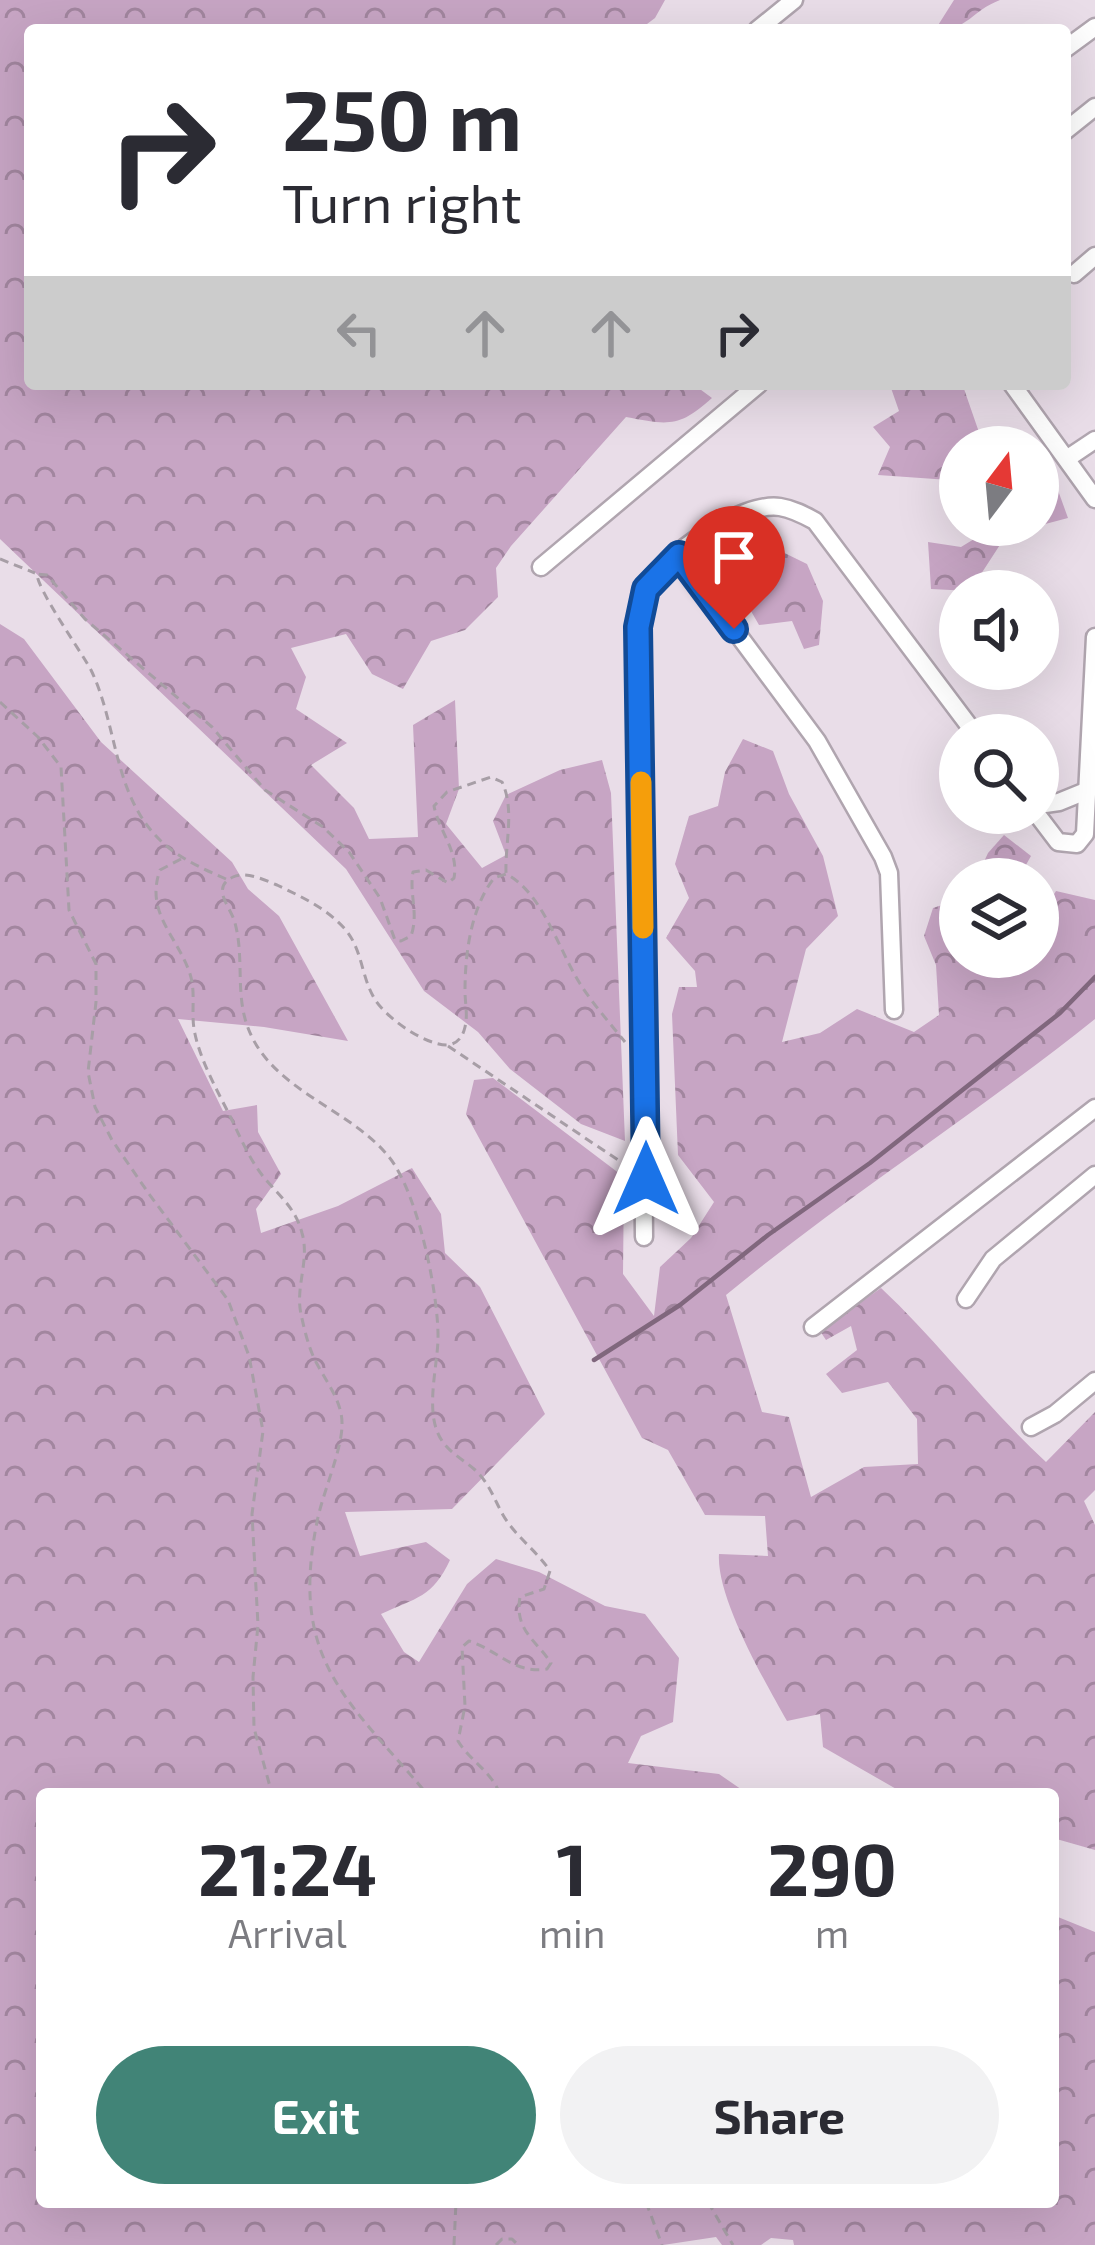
<!DOCTYPE html>
<html lang="en">
<head>
<meta charset="utf-8">
<style>
	:root { --surface:#fff; --page:#f2f2f3; --text:#2b2b33; --muted:#7c7c81; --accent:#418477 }
	body { margin:0; font-family:"Exo 2",sans-serif; background:var(--page); color:var(--text); height:100vh; display:flex; flex-direction:column; font-size:45px; white-space:nowrap }
	* { box-sizing:border-box; margin:0 }
	p { font-size:39px; color:var(--muted) }
	.icon { flex:none; width:66px; height:66px; fill:none; stroke:currentColor; stroke-width:2; stroke-linecap:round; stroke-linejoin:round }
	.map { position:relative; flex:1; overflow:hidden }
	.details { position:absolute; left:36px; top:1788px; width:1023px; height:420px; display:flex; flex-direction:column; background:var(--surface); border-radius:12px; box-shadow:0 12px 48px #0002 }
	.details>* { flex:none }
	.banner { position:absolute; left:24px; top:24px; width:1047px; height:366px; border-radius:12px; box-shadow:0 12px 48px #0002; background:#fff; color:var(--text); overflow:hidden }
	.needle { width:78px; rotate:16deg }
	.buttons { position:absolute; left:939px; top:426px; display:grid; gap:24px }
	.buttons a { display:grid; place-items:center; width:120px; height:120px; border-radius:50%; background:var(--surface); box-shadow:0 12px 48px #0002; font-size:60px }
	.pin { position:absolute; display:grid; place-items:center; width:102px; height:102px; color:#fff; margin:-123px -51px; border-radius:50% 50% 50% 0; rotate:-45deg; box-shadow:0 0 12px #0007 }
	.pin .icon { rotate:45deg }
	.me { position:absolute; width:132px; margin:-66px; rotate:0deg; stroke-linejoin:round; filter:drop-shadow(0 0 9px #0008) }
	.turn { display:flex; align-items:center; gap:42px; height:252px; padding:0 60px; font-size:54px }
	.turn .icon { width:156px; height:156px; stroke-width:2.5 }
	.turn b { display:block; font-size:84px; line-height:102px }
	.lanes { display:flex; align-items:center; height:114px; padding:0 60px; background:#0003; justify-content:center; gap:60px; direction:ltr }
	.lanes .off { opacity:.35 }
	.eta { display:flex; justify-content:space-evenly; align-items:center; height:204px; text-align:center }
	.eta b { font-size:72px; font-weight:700; line-height:84px }
	.button { display:flex; gap:24px; margin-top:auto; padding:24px 60px }
	.button a { flex:1; height:138px; border-radius:72px; background:var(--accent); color:#fff; font-size:48px; font-weight:700; line-height:138px; text-align:center }
	.button a+a { background:var(--page); color:var(--text) }
	.map>svg:first-child { display:block }
	.forest { fill:url(#forest-crowns) }
	.lines { fill:none; stroke-linecap:round; stroke-linejoin:round }
	.stream { stroke:#80677d; stroke-width:4.5 }
	.minor-casing { stroke:#b0a5af; stroke-width:21 }
	.path { stroke:#a79ea6; stroke-width:3; stroke-dasharray:9 6; stroke-linecap:butt }
	.minor { stroke:#fff; stroke-width:16 }
	.route-casing { stroke:#114b97; stroke-width:30 }
	.route { stroke:#1a73e8; stroke-width:21 }
	.slow { stroke:#f59e0b; stroke-width:21 }
</style>
</head>
<body>
<div class="map">
<svg width="1095" height="2245" viewBox="0 0 1095 2245">
	<defs>
		<pattern id="forest-crowns" width="20" height="18" patternUnits="userSpaceOnUse" patternTransform="scale(3)"><rect width="20" height="18" fill="#c7a5c4"/><path d="M2 6a3 3 0 1 1 6 0M12 15a3 3 0 1 1 6 0" fill="none" stroke="#a2869f"/></pattern>
	</defs>
	<rect width="100%" height="100%" fill="#e9dde8"/>
	<g class="forest">
		<path d="M0,0H665L655,18L639,30H30V384H693L712,398C679,428 668,425 626,417L511,546L496,568L498,597L465,630L431,641L403,689L372,674L346,634L291,648L306,677L296,709L347,743L311,765L354,808L369,839L418,837L413,725L455,700L459,789L446,824L482,868L506,855L493,821L506,795L560,770L602,760L611,793L625,1141L581,1124L510,1069L478,1032L424,991L346,869L0,539Z"/>
		<path d="M954,0H1000C971,11 969,30 935,30Z"/>
		<polygon points="891,388 964,389 981,438 1011,430 1025,447 960,447 960,488 949,480 878,475 890,447 873,427 899,411"/>
		<polygon points="1038,462 1055,482 1068,518 1007,534 970,591 931,589 928,542 961,547 997,525 1038,525"/>
		<polygon points="762,542 807,564 823,601 819,645 804,649 792,621 759,625 740,592 736,558"/>
		<path d="M0,624L24,639L101,742L232,862L248,889L279,916L348,1041L264,1027L178,1019L223,1111L257,1105L258,1132L281,1174L256,1209L261,1233L338,1206L412,1168L441,1214L445,1253L480,1287L545,1414L452,1509L345,1512L360,1556L426,1542L450,1560C433,1597 416,1598 381,1614L404,1652L419,1662L467,1584L496,1559L539,1572L605,1606L645,1614L679,1658L673,1722L641,1736L628,1763L719,1774L748,1794H42V2202H1053V1915L1095,1932V2245H794L793,2240L771,2238L761,2245H722L716,2237L663,2245H0Z"/>
		<path d="M743,739L773,751L789,794L823,856L838,916L806,949L782,1042L820,1033L857,1009L914,1032L939,1015L936,965L924,936L933,908L960,899V957H1038V920L1056,891L1095,900V1019C975,1115 845,1197 726,1295L762,1412L789,1417L811,1497L864,1467L918,1464L917,1419L888,1382L842,1393L826,1374L857,1350L851,1326L826,1340L820,1331L881,1288C940,1343 986,1407 1046,1462L1095,1412V1490L1084,1501L1095,1525V1850L1053,1838V1794H905L823,1747L820,1714L787,1721C765,1682 716,1597 719,1554L768,1556L765,1516L705,1515L668,1450L642,1438L466,1114L474,1080L493,1078L624,1177L623,1274L654,1316L660,1267L691,1238L714,1202L678,1155L672,1014L679,987H697L695,971L666,938L689,898L675,864L689,816L718,806L725,772Z"/>
		<polygon points="1004,835 1031,856 1018,879 976,879 988,853"/>
	</g>
	<g class="lines">
		<polyline class="stream" points="594,1360 680,1305 768,1235 870,1163 1060,1013 1095,977"/>
		<g class="minor-casing">
			<g id="minor">
				<polyline points="757,30 794,0"/>
				<polyline points="1065,49 1095,27"/>
				<polyline points="1065,131 1095,107"/>
				<polyline points="1074,274 1095,256"/>
				<polyline points="1012,384 1095,499"/>
				<polyline points="1068,458 1095,440"/>
				<polyline points="679,555 817,741 883,857 889,873 894,1010"/>
				<polyline points="541,567 759,384"/>
				<polyline points="1038,805 1059,802 1086,791"/>
				<polyline points="1036,813 1058,842 1077,844 1085,834 1095,637"/>
				<path d="M644,1237L639,627C640,614 640,601 646,589C662,556 742,501 780,507C793,509 804,515 815,521L976,735"/>
				<polyline points="966,1299 993,1259 1095,1175"/>
				<polyline points="813,1327 1095,1108"/>
				<polyline points="1031,1427 1055,1414 1095,1381"/>
			</g>
		</g>
		<g class="path">
			<polyline points="0,559 35,573"/>
			<polyline points="0,702 38,737 61,767 69,910 96,964 96,1002 88,1072 95,1107 112,1140 149,1194 228,1300 249,1356 263,1431 252,1514 258,1625 253,1677 254,1728 272,1794"/>
			<path d="M181,859L160,870C145,912 176,935 189,971C197,992 190,1013 195,1034C201,1062 218,1092 231,1118C241,1139 251,1163 267,1181C282,1198 296,1210 302,1233C310,1260 295,1287 301,1314C304,1328 308,1345 314,1358C324,1379 343,1401 342,1425C342,1450 322,1495 317,1522C289,1660 347,1699 427,1794"/>
			<path d="M226,879C201,868 174,856 155,835C113,789 117,724 91,670C80,650 37,589 37,574L47,575L85,619L212,727L265,790L323,827L349,852L380,898L395,940L401,941L411,936C419,913 409,895 413,872L426,870L448,883L454,878C459,851 439,832 434,806L447,792L491,777L502,782C515,809 505,843 506,873"/>
			<polyline points="448,1046 624,1164"/>
			<path d="M500,1794C491,1771 470,1761 458,1741L465,1706L462,1647L469,1641C498,1650 513,1674 547,1669L551,1663C536,1640 514,1630 520,1597L544,1589L550,1571C537,1551 515,1536 503,1515C494,1499 489,1482 474,1469C460,1457 444,1450 437,1431C427,1405 437,1367 438,1340C439,1295 418,1193 389,1157C348,1106 267,1090 246,1022C236,990 244,956 235,923C231,907 210,888 233,877C246,871 265,880 277,885C302,897 326,908 345,929C362,949 361,974 373,996C383,1016 424,1045 447,1045C458,1044 463,1036 465,1027C468,1015 465,1003 465,991C465,953 471,908 494,878L506,874C542,892 558,948 579,982C592,1003 609,1022 625,1042"/>
			<polyline points="646,2202 662,2245"/>
			<polyline points="708,2202 733,2245"/>
			<polyline points="454,2245 456,2202"/>
			<polyline points="496,2245 502,2239 512,2239 518,2245"/>
		</g>
		<use href="#minor" class="minor"/>
	</g>
	<g class="lines">
		<g class="route-casing">
			<polyline id="route" points="646,1179 638,627 646,589 679,555 734,629"/>
		</g>
		<use href="#route" class="route"/>
		<polyline class="slow" points="641,782 643,928"/>
	</g>
</svg>
<div class="buttons">
<a><svg class="needle" viewBox="-14 -14 28 28"><path d="M0-13l5 13h-10z" fill="#e53935"/><path d="M0 13l5-13h-10z" fill="#7c7c81"/></svg></a>
<a><svg class="icon" aria-label="sound" viewBox="0 0 24 24"><path d="M4 9h4l5-4v14l-5-4H4zM17 9q2 3 0 6"/></svg></a>
<a><svg class="icon" aria-label="search" viewBox="0 0 24 24"><circle cx="10" cy="10" r="6"/><path d="M15 15l6 6"/></svg></a>
<a><svg class="icon" aria-label="layers" viewBox="0 0 24 24"><path d="M12 4l9 5-9 5-9-5zM3 14l9 5 9-5"/></svg></a>
</div>
<div class="pin" style="left:734px;top:629px;background:#d93025"><svg class="icon" aria-label="arrive" viewBox="0 0 24 24"><path d="M6 21V4h12l-3 4 3 4H6"/></svg></div>
<svg class="me" style="left:646px;top:1179px" viewBox="-20 -20 40 40"><path d="M0-17L14 15 0 8-14 15z" fill="#1a73e8" stroke="#fff" stroke-width="4"/></svg>
<div class="banner">
<div class="turn"><svg class="icon" aria-label="right" viewBox="0 0 24 24"><path d="M7 20v-9h11M14 6l5 5-5 5"/></svg><div><b>250 m</b>Turn right</div></div>
<div class="lanes"><svg class="icon off" aria-label="left" viewBox="0 0 24 24"><path d="M17 20v-9H6M10 6l-5 5 5 5"/></svg><svg class="icon off" aria-label="ahead" viewBox="0 0 24 24"><path d="M12 20V5M6 11l6-6 6 6"/></svg><svg class="icon off" aria-label="ahead" viewBox="0 0 24 24"><path d="M12 20V5M6 11l6-6 6 6"/></svg><svg class="icon" aria-label="right" viewBox="0 0 24 24"><path d="M7 20v-9h11M14 6l5 5-5 5"/></svg></div>
</div>
<section class="details">
<div class="eta">
<div><b>21:24</b><p>Arrival</p></div>
<div><b>1</b><p>min</p></div>
<div><b>290</b><p>m</p></div>
</div>
<div class="button"><a>Exit</a><a>Share</a></div>
</section>
</div>
</body>
</html>
